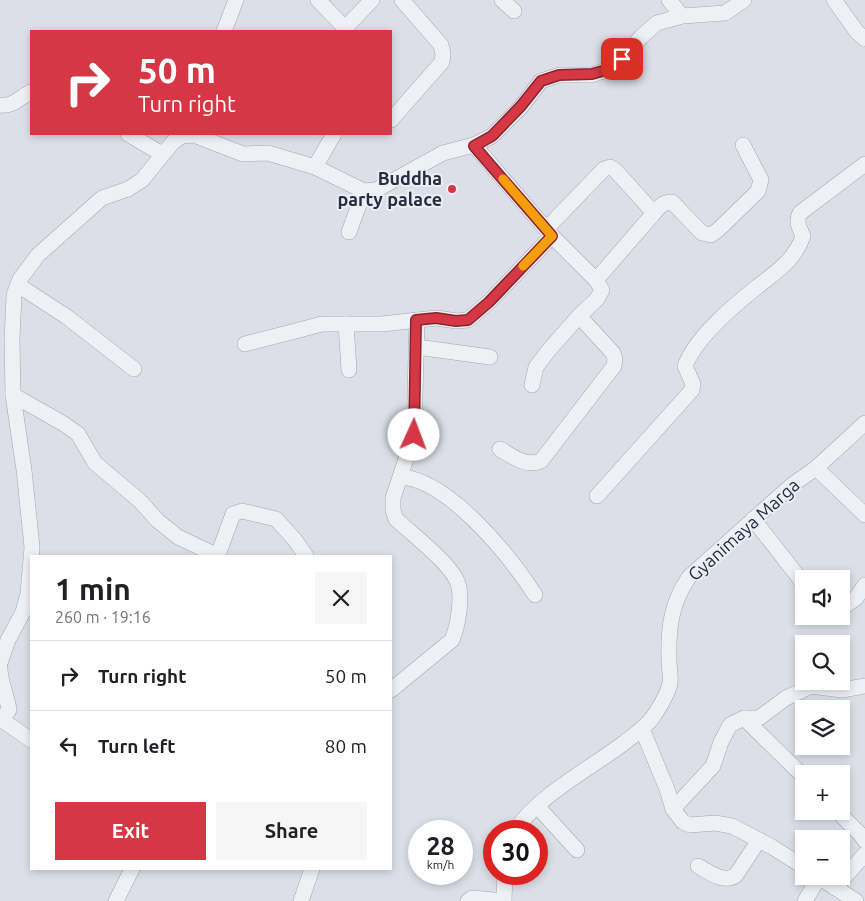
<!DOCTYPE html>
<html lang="en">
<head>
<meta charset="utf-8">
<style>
	:root { --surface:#fff; --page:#f6f6f6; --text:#202124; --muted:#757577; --line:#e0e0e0; --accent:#d53844 }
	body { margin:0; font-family:Ubuntu,sans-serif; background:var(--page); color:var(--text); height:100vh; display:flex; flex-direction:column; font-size:19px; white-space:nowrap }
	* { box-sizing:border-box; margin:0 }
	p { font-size:16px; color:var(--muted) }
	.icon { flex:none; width:28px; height:28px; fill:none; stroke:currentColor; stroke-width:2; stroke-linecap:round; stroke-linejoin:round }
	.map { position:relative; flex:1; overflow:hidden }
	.details { position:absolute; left:30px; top:555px; width:362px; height:315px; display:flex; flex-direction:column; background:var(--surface); border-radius:0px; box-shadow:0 2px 8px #0003 }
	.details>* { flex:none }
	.guide { position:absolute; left:30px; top:30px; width:362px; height:105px; border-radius:0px; box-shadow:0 2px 8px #0003; background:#d53844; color:#fff; overflow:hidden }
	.tools { position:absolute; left:795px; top:570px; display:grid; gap:10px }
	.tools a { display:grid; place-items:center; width:55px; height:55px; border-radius:0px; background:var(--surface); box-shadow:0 2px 8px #0003; font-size:25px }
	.speed { position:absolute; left:408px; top:820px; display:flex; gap:10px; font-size:25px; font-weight:700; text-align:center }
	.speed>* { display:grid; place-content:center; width:65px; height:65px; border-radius:50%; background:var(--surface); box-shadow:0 2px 8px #0003; line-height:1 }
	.speed small { font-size:12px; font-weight:400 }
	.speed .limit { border:8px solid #d22; background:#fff; color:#111 }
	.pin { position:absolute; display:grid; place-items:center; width:42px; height:42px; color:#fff; margin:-21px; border-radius:10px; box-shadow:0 2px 8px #0006 }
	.me { position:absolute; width:55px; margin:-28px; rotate:2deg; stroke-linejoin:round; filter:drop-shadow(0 0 4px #0008) }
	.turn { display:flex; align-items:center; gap:18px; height:105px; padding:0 25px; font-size:22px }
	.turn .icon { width:65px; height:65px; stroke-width:2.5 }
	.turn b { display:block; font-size:35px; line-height:42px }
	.round { display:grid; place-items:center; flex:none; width:52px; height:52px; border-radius:0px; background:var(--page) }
	.overview { display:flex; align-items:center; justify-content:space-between; height:85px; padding:0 25px }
	h1 { font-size:30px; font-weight:600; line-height:38px }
	.action { display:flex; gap:10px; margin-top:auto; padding:10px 25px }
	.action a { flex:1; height:58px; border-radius:0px; background:var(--accent); color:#fff; font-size:20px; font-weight:600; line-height:58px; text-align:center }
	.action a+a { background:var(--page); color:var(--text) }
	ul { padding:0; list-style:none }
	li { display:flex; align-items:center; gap:15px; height:70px; padding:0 25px; border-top:1px solid var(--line) }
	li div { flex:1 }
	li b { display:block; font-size:19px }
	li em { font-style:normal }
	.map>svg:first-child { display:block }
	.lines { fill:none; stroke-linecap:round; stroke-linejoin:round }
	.minor-casing { stroke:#a1a6b1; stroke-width:16 }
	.minor { stroke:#eff0f5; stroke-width:15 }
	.route-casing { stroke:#8a242c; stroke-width:12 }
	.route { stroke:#d53844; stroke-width:9 }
	.slow { stroke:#f59e0b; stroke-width:9 }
	.poi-dot { fill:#d53844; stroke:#ebeef5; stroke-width:2 }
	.labels { text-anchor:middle; stroke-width:4; stroke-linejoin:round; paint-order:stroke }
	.poi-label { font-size:18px; font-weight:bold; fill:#252c3e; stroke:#ebeef5; text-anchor:end }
	.street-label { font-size:18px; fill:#252c3e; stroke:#ebeef5 }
</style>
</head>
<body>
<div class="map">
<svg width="865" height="901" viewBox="0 0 865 901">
	<rect width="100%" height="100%" fill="#dcdfe7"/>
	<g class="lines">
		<g class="minor-casing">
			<g id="minor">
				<polyline points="318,0 345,28"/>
				<polyline points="502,0 514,11"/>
				<polyline points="669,0 682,16"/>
				<polyline points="834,0 857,32 865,39"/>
				<polyline points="224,31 236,0"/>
				<polyline points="347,31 345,28 372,0"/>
				<path d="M0,105C13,107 20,97 31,92"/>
				<polyline points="391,120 442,62 443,54 441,45 402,0"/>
				<polyline points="128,134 162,154"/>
				<polyline points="474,145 552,236 596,280 602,290 597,299 579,316 549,350 536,367 532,385"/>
				<polyline points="315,167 334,134"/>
				<polyline points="546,229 604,169 610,167 615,170 654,213"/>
				<polyline points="349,232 364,191"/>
				<path d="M596,280L654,213C659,207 663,202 672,202L702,233L711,235L718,230L758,191L761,180L743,145"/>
				<polyline points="18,285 67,317 134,369"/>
				<polyline points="346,324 349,370"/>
				<polyline points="245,344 322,324 382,324 436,318 457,321 468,320 489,302 552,236"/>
				<polyline points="417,347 490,357"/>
				<path d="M500,449C513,457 526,467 541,461L614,366L615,359L613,353L579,316"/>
				<polyline points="816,468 865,515"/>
				<path d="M401,477C449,480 510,556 535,595"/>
				<path d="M597,496L692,390L693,384L685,366C696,337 733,306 757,287C776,272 795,260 803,236C800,229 795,221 800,213L865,164"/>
				<polyline points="753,519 804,584"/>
				<polyline points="218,555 233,514 242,511 276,519 295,540 306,556"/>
				<polyline points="218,556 178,537 158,521 140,501 95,463 78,434 64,424 13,395 12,339 14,295 20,279 38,255 102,198 128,189 142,180 173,142 182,136 194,135 243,154 268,153 315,167 364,191 376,190 443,153 474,145 492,136 521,107 541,81 559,75 592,75 606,70 621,59 642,36 657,23 682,16 725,13 744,0"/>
				<polyline points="841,609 856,598 865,585"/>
				<polyline points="0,663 8,640 23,612 28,594 32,547 24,470 13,395"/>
				<path d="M0,668C0,682 7,695 9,710L0,721"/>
				<path d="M391,690L452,640C458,626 464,593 456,579C447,561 412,534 396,519L393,510V498L414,435L417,320"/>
				<polyline points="744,718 804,777"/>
				<polyline points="2,720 31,740"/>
				<polyline points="642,729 667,789 673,809 683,822 690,825 715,823 732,826 772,847 804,867"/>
				<polyline points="537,806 577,850"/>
				<polyline points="673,809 713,766 721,742 730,725 744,718 759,718 786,698 811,686 842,690 865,686"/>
				<polyline points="837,811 860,834 865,841"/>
				<path d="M515,831C537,796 591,768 624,743C634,735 645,728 653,717C659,708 668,694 670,683C671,676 669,668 669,660C668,629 671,603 689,577L792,485L816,468L865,423"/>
				<path d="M698,866C709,872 724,884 736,875L759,840"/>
				<polyline points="817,876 856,901"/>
				<polyline points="835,888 865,854"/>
				<polyline points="116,901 132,869"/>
				<polyline points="301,901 312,869"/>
				<polyline points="468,901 472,898 504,901"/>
				<polyline points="504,901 505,874"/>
				<polyline points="805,901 819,877"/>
			</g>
		</g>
		<use href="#minor" class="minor"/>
	</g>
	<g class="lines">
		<g class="route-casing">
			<polyline id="route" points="414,435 416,320 436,318 456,321 468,320 489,302 552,236 474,146 492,136 521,106 541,81 559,75 592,74 606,70 622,59"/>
		</g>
		<use href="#route" class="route"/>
		<polyline class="slow" points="503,179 552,236 523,266"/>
	</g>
	<circle class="poi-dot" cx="452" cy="189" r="5"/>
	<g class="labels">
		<g class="poi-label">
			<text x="442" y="185">Buddha<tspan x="442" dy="21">party palace</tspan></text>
		</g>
		<g class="street-label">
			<text transform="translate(744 530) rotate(-42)" y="6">Gyanimaya Marga</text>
		</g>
	</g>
</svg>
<div class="tools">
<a><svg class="icon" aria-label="sound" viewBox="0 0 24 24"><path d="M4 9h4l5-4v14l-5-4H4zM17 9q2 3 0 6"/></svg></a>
<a><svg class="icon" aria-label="search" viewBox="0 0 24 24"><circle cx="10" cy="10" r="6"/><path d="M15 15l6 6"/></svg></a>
<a><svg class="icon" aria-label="layers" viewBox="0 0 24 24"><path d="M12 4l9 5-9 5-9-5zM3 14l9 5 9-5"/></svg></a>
<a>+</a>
<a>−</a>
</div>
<div class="speed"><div>28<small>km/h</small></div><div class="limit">30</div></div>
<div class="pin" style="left:622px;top:59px;background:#d93025"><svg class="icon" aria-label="arrive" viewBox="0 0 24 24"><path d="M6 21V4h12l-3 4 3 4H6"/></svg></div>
<svg class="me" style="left:414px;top:435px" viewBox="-20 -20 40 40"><circle r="19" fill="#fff"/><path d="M0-13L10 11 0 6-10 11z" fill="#d53844"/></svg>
<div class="guide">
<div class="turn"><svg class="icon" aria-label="right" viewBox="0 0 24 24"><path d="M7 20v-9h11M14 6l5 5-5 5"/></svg><div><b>50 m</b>Turn right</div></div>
</div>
<section class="details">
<div class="overview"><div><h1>1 min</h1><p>260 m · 19:16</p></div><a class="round"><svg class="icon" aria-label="close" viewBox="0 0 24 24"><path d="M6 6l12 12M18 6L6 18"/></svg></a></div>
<ul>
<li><svg class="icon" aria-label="right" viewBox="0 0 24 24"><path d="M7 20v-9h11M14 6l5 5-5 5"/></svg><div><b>Turn right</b></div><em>50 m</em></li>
<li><svg class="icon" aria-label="left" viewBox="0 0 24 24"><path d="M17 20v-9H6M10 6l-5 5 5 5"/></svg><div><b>Turn left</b></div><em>80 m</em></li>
</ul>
<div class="action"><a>Exit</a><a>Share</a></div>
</section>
</div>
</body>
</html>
